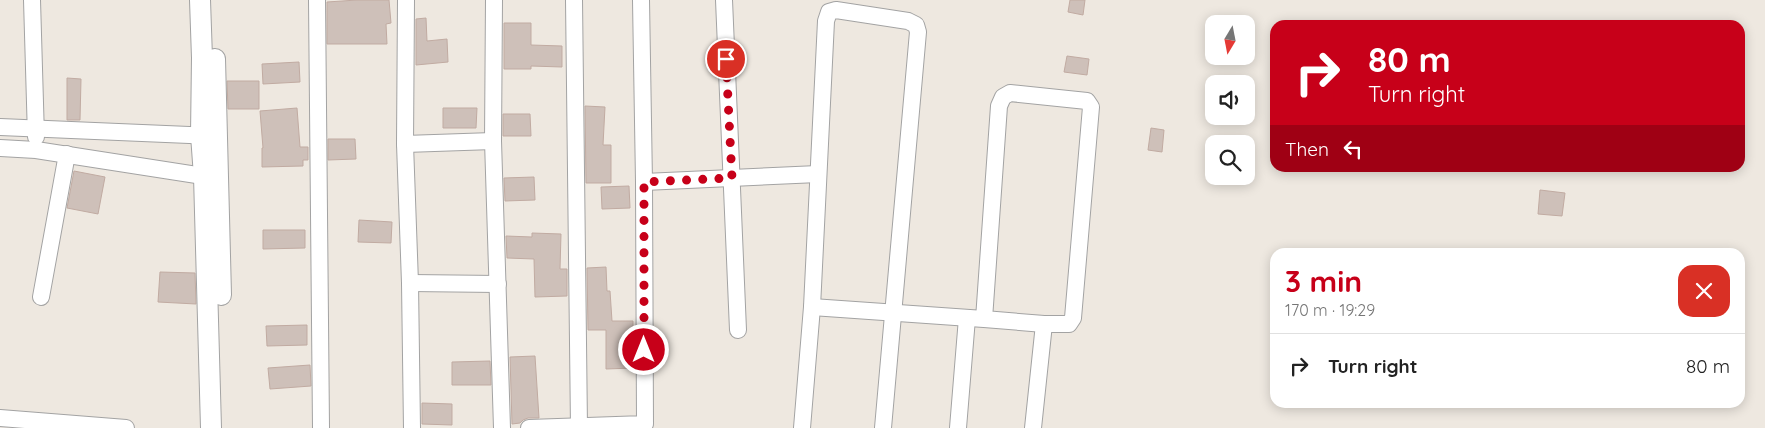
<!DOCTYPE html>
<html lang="en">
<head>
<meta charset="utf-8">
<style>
	:root { --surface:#fff; --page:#f2f2f2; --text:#222; --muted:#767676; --line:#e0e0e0; --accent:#c70019 }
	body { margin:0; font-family:Quicksand,sans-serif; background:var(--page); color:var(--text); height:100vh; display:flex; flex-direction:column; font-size:19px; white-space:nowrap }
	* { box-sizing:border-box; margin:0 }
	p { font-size:16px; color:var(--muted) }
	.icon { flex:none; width:28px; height:28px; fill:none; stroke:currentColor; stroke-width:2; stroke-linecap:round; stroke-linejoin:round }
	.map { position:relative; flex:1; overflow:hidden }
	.sheet { position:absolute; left:1270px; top:248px; width:475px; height:160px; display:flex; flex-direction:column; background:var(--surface); border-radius:15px; box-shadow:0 2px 12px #0003 }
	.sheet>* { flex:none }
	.top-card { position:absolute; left:1270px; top:20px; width:475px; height:152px; border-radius:15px; box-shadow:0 2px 12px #0003; background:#c70019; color:#fff; overflow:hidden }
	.needle { width:32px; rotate:190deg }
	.controls { position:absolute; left:1205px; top:15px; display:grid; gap:10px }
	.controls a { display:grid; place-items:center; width:50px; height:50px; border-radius:10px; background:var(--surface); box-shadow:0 2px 12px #0003; font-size:25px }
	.pin { position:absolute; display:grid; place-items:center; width:42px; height:42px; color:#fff; margin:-21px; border:2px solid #fff; border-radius:50%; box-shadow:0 1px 5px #0007 }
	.me { position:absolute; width:55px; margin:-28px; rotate:0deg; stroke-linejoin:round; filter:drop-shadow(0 0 4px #0008) }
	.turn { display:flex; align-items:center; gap:18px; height:105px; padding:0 15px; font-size:22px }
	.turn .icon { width:65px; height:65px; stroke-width:2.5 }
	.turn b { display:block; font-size:35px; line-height:42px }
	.then { display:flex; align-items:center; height:48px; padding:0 15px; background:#0003; gap:10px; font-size:19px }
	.round { display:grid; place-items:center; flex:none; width:52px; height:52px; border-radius:15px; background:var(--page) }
	.head { display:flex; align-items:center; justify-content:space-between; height:85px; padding:0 15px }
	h1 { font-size:30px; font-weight:800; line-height:38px; color:var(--accent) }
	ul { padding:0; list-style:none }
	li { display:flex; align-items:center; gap:15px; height:65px; padding:0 15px; border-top:1px solid var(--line) }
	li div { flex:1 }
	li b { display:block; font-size:19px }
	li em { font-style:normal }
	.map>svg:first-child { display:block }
	.building { fill:#cec0b9; stroke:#c1aba2 }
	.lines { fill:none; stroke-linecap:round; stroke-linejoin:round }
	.minor-casing { stroke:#a3a3a3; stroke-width:18 }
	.tertiary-casing { stroke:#a3a3a3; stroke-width:22 }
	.minor { stroke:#fff; stroke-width:16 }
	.tertiary { stroke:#fff; stroke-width:20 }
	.route { stroke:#c70019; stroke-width:9; stroke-dasharray:0 16.2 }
</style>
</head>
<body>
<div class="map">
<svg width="1765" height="428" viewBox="0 0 1765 428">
	<rect width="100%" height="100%" fill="#eee8e0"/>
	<g class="building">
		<polygon points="357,0 389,0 391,23 386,24 387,44 327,44 327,2"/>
		<polygon points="1070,0 1085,0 1083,15 1068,12"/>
		<polygon points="426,18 427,41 447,39 448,62 416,65 416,19"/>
		<polygon points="504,23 531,23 531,45 562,46 562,67 531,66 531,69 504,69"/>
		<polygon points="1067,56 1089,59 1087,75 1064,72"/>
		<polygon points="299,62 300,82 263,84 262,64"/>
		<polygon points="67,78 81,79 80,120 67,120"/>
		<polygon points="227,81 259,81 259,109 228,109"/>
		<polygon points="585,106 605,107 603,145 611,145 611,183 586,183"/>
		<polygon points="297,108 300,147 308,147 308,160 303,160 303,166 262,167 262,148 263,148 260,111"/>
		<polygon points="443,108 477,108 476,128 443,128"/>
		<polygon points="503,114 530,114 531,136 503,136"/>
		<polygon points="1151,128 1164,130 1162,152 1148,150"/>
		<polygon points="328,139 355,139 356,159 328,160"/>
		<polygon points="74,171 105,177 98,214 67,208"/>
		<polygon points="534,177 535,200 505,201 504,178"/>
		<polygon points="629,186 630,208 602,209 601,187"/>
		<polygon points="1540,190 1565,193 1562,216 1538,214"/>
		<polygon points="359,220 392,222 391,243 358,242"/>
		<polygon points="263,230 305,230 305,248 263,249"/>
		<polygon points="532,233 561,234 560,269 567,269 567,296 535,297 534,259 507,258 506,236 532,237"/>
		<polygon points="606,267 607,291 610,291 612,321 633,321 633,368 606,369 606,330 588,330 587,268"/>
		<polygon points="160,272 195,273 196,304 158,302"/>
		<polygon points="307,325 307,345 267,346 266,326"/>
		<polygon points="535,356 539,418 528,418 523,420 520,423 512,424 510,357"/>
		<polygon points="490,361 491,385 452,385 452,362"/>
		<polygon points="310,365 311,386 270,389 268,368"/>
		<polygon points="422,403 452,404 452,425 422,424"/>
	</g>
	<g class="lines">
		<g class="minor-casing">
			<g id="minor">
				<polyline points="32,0 36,137"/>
				<polyline points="317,0 321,428"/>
				<polyline points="406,0 405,144 410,283 412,428"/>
				<polyline points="494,0 493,141 502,428"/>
				<polyline points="574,0 579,428"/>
				<polyline points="724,0 738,330"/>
				<polyline points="0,127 213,136"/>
				<polyline points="405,144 493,141"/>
				<polyline points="0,148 36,150 216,178"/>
				<polyline points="644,182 818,174"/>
				<polyline points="410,283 498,284"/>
				<polyline points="41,297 67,154"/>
				<polyline points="812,307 984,319 1044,324 1069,324 1073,318 1091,107 1087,101 1010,93 1003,97 999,106 984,319"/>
				<polyline points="0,418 126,428"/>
				<polyline points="529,428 645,424 644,182 641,0"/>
				<polyline points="802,428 812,307 826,21 829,12 836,10 908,21 916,25 918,32 883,428"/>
				<polyline points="958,428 967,318"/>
				<polyline points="1033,428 1044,324"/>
			</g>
		</g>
		<g class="tertiary-casing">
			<g id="tertiary">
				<polyline points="200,0 202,58 201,135 204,176 211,428"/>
				<polyline points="215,59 221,295"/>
			</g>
		</g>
		<use href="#minor" class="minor"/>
		<use href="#tertiary" class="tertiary"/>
	</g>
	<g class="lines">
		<polyline class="route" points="644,350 644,182 732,178 726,59"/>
	</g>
</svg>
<div class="controls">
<a><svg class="needle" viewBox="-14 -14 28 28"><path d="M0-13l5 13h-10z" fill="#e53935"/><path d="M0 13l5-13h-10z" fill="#767676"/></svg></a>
<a><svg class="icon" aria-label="sound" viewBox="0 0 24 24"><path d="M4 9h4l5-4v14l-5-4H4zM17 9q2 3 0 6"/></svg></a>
<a><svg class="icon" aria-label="search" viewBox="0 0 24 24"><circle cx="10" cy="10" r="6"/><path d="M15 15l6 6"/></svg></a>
</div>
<div class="pin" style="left:726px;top:59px;background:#d93025"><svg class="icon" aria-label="arrive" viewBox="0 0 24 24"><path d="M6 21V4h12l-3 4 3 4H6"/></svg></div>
<svg class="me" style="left:644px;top:350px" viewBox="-20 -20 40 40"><circle r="17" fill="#c70019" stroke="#fff" stroke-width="3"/><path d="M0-11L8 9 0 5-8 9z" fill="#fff"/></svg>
<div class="top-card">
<div class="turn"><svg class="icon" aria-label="right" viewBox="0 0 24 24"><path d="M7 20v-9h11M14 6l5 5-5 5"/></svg><div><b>80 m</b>Turn right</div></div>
<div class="then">Then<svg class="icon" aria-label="left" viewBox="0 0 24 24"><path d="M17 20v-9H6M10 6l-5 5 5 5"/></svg></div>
</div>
<section class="sheet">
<div class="head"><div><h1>3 min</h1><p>170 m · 19:29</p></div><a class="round" style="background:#d93025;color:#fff"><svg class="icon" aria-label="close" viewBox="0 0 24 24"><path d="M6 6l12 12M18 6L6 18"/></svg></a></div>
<ul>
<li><svg class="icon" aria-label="right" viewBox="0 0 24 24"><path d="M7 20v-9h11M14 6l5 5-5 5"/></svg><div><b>Turn right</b></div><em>80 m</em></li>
</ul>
</section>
</div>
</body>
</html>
